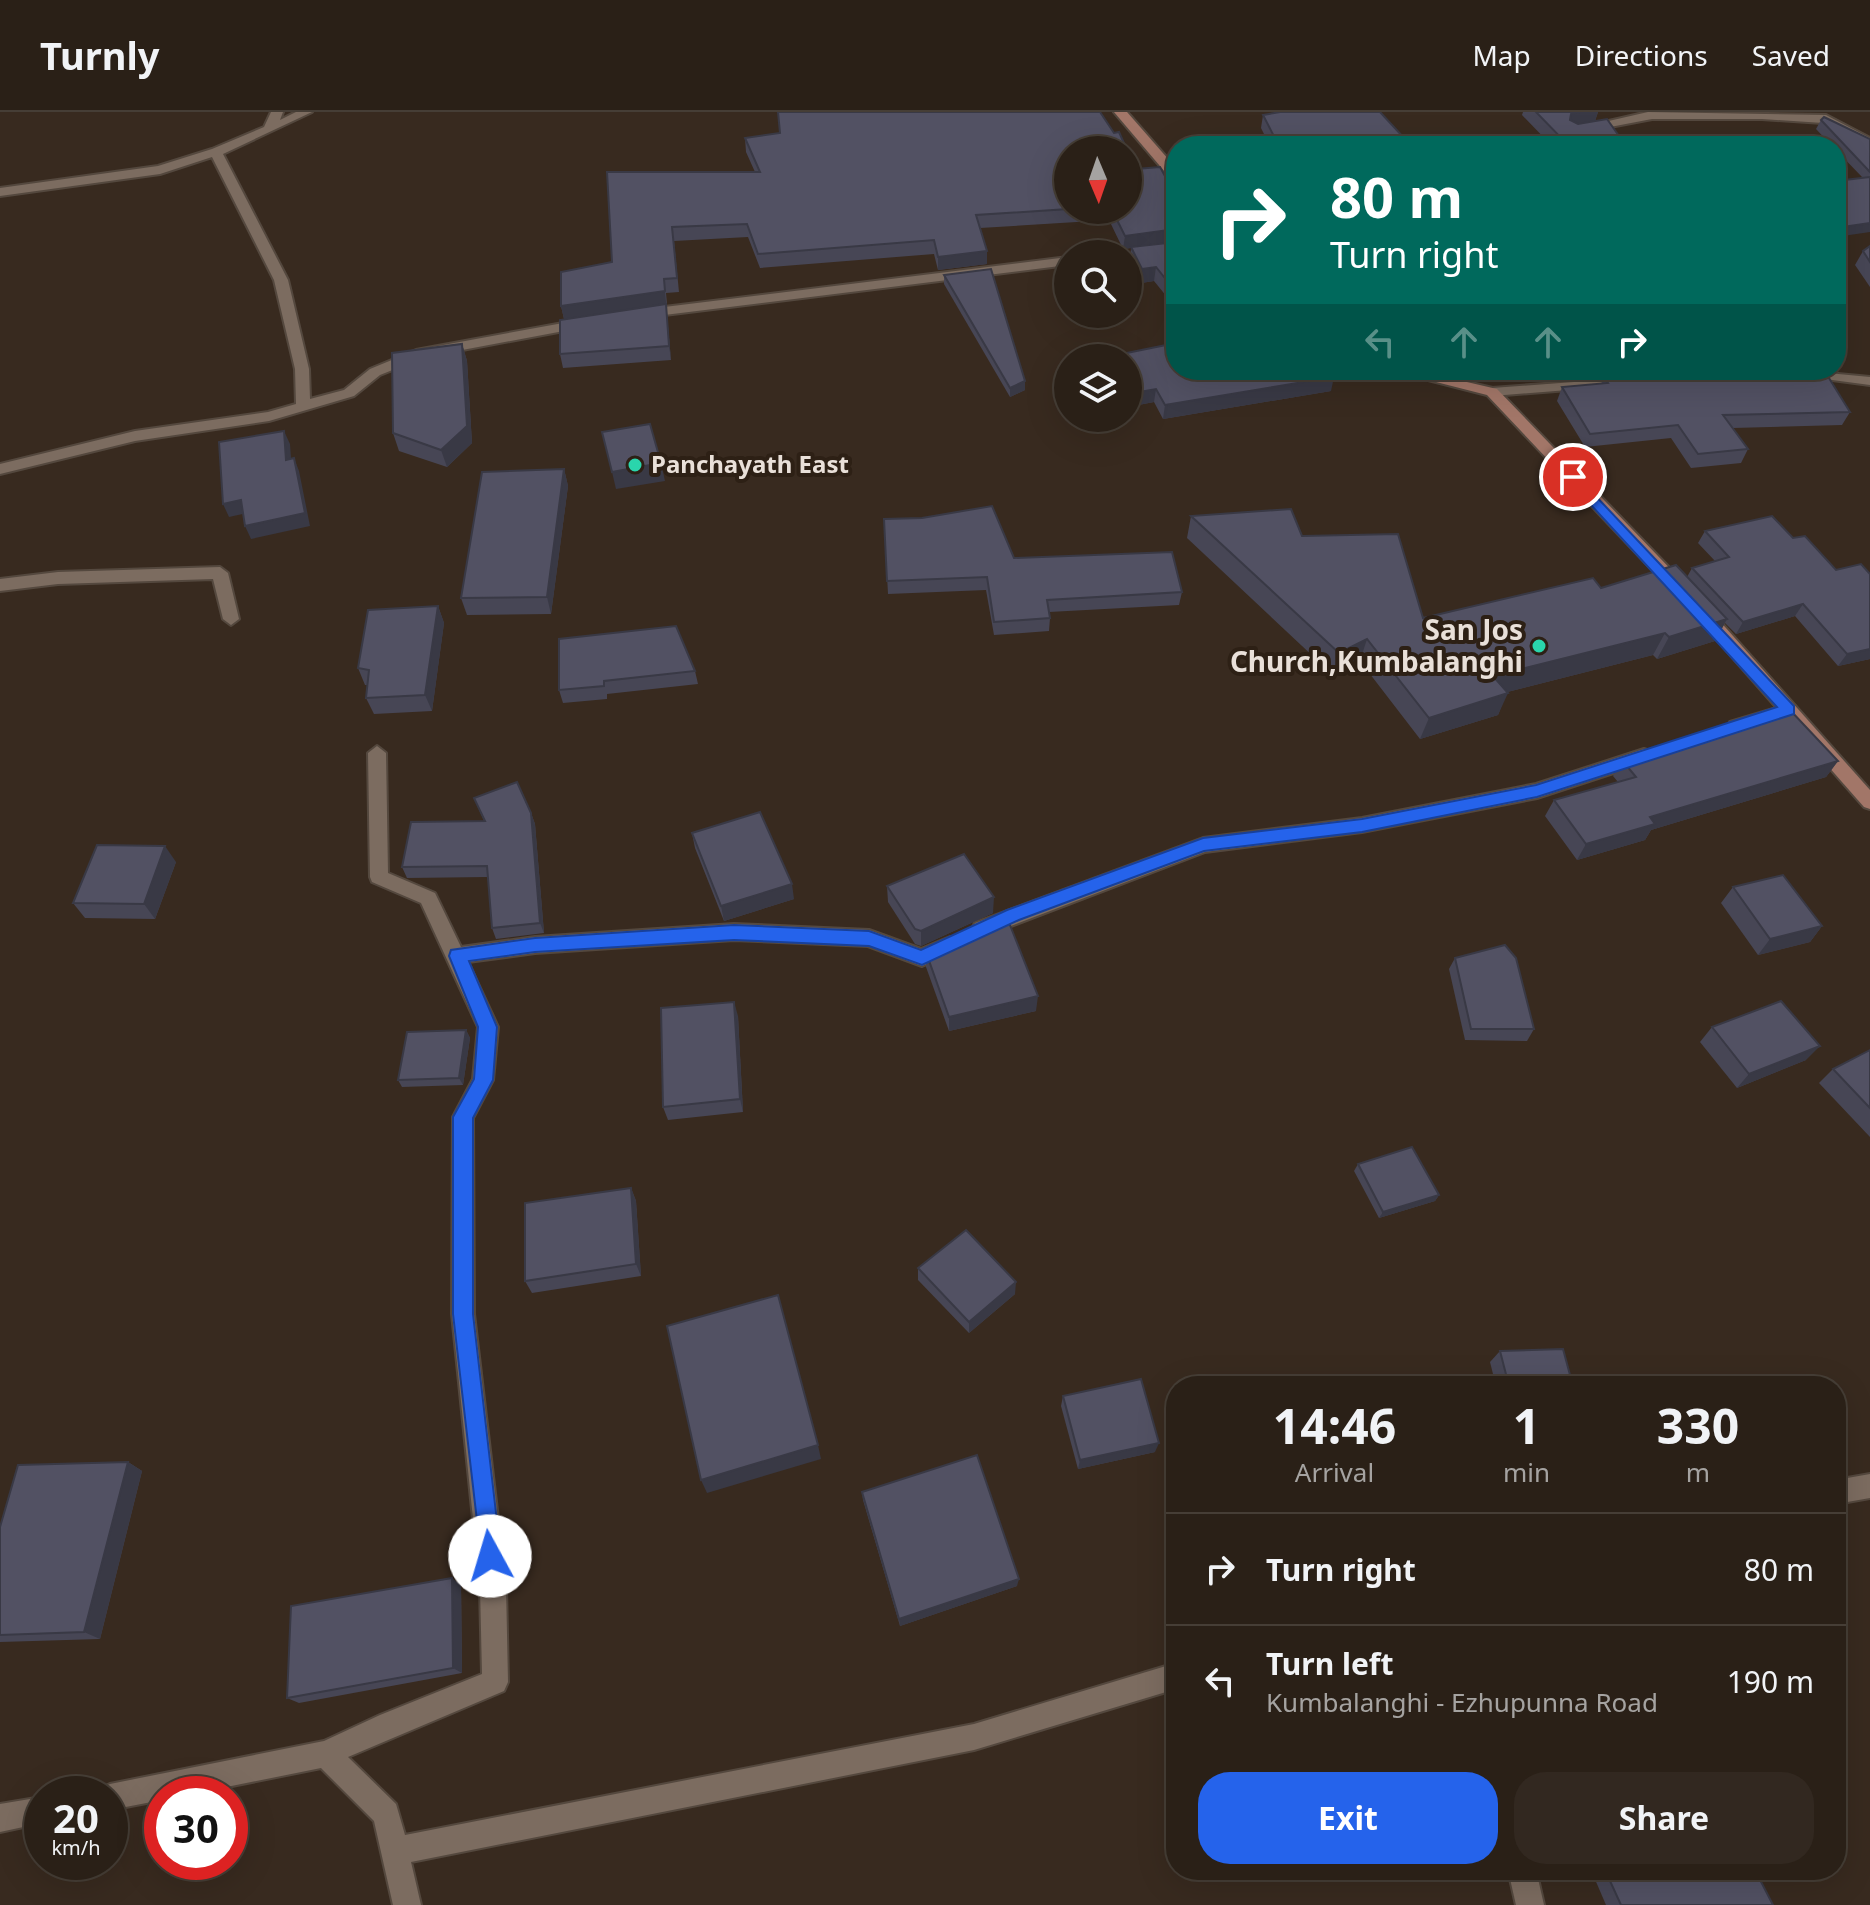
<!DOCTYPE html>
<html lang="en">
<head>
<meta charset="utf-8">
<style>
	:root { --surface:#2a2017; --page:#322820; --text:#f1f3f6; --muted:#a5a3a1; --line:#463e36; --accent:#2563eb }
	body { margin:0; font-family:"Noto Sans",sans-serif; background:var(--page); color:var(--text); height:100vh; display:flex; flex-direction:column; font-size:30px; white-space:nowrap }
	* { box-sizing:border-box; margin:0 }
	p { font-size:26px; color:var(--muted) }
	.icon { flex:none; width:44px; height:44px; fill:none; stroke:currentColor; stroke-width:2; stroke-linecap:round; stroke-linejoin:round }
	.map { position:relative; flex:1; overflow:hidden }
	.sheet { position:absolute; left:1166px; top:1264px; width:680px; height:504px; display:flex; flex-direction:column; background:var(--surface); border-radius:32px; box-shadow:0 8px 32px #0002,0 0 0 2px var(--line) }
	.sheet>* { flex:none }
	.top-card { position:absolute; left:1166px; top:24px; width:680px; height:244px; border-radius:32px; box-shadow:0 8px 32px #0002,0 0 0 2px var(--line); background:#00695c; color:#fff; overflow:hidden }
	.needle { width:52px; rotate:178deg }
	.fabs { position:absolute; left:1054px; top:24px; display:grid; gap:16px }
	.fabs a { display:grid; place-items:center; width:88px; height:88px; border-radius:50%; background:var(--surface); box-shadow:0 8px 32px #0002,0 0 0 2px var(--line); font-size:40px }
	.speed { position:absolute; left:24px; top:1664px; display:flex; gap:16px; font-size:40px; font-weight:700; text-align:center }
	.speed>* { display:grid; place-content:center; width:104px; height:104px; border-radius:50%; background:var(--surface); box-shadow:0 8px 32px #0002,0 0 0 2px var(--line); line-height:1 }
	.speed small { font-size:20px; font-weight:400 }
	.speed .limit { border:12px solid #d22; background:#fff; color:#111 }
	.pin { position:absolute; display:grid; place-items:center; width:68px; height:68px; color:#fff; margin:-34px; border:4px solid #fff; border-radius:50%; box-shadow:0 2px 8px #0007 }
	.me { position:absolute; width:88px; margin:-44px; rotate:354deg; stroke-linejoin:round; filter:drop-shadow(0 0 6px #0008) }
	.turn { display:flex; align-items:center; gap:28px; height:168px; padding:0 32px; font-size:36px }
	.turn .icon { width:104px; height:104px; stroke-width:2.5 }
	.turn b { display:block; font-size:56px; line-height:68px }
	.lanes { display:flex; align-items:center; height:76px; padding:0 32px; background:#0003; justify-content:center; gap:40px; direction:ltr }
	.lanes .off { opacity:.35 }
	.eta { display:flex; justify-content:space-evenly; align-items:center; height:136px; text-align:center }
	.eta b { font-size:48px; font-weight:700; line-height:56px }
	.action { display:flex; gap:16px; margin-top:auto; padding:16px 32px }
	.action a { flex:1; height:92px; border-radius:32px; background:var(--accent); color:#fff; font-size:32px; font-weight:700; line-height:92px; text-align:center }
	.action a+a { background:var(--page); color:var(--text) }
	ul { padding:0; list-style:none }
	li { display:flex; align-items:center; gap:24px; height:112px; padding:0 32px; border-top:2px solid var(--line) }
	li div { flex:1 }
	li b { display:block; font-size:30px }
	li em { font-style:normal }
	header { display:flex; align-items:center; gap:48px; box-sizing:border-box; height:112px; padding:0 40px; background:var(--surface); border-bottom:2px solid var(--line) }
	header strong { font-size:38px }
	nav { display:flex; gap:44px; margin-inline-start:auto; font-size:28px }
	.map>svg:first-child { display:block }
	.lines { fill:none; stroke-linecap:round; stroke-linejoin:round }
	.minor-casing { stroke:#54483e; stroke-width:4 }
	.secondary-casing { stroke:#54483e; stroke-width:4 }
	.minor { fill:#7c6c60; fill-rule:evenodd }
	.secondary { fill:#a27668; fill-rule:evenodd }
	.wall { fill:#474655 }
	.shaded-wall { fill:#393945 }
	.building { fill:#525163; stroke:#393945; stroke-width:2 }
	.route { fill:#2563eb; stroke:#184099; stroke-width:2 }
	.poi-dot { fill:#2ad5ac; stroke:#2d2015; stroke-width:3 }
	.labels { text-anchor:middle; stroke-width:8; stroke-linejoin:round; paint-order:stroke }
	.far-poi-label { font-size:24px; font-weight:bold; fill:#e9e0d9; stroke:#2d2015; text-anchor:start }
	.poi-label { font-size:28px; font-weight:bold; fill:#e9e0d9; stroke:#2d2015; text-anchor:end }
</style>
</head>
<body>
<header>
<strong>Turnly</strong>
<nav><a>Map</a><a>Directions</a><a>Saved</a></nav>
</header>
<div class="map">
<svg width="1870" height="1793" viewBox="0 0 1870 1793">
	<rect width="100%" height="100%" fill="#382a1f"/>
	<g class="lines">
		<g class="minor-casing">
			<g id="minor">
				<polygon points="271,0 283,0 280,8 296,0 312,0 223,42 288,168 309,257 310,287 344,278 370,257 416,238 585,207 592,211 585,215 425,245 380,263 354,284 269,309 135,329 0,362 0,352 135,319 268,300 296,292 295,257 274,168 212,45 160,62 0,84 0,76 158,54 212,37 264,15"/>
				<polygon points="1648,0 1826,3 1870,26 1870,35 1823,11 1762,7 1652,7 1584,20 1578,16"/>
				<polygon points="1068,145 1068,153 640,206 633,202 640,198"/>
				<polygon points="1796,258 1870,265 1870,273 1802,264 1797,263"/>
				<polygon points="1627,266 1632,267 1632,273 1492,284 1485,280 1492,276"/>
				<polygon points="220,455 228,461 239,507 231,513 223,507 213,467 58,472 0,479 0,467 58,460"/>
				<polygon points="1789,592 1795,594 1798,598 1795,602 1736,621 1727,615 1730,610"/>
				<polygon points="377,634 386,641 388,761 435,781 461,835 535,825 734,812 869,818 921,837 950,825 957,827 960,833 957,839 922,854 868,834 734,828 535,841 468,850 498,915 493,968 473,1006 474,1202 506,1475 508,1570 504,1579 348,1645 396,1692 405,1723 974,1612 1176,1551 1176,1577 974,1638 411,1750 421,1793 393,1793 374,1709 321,1656 192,1682 162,1682 162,1688 110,1698 110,1682 98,1682 101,1676 110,1672 324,1629 380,1603 482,1562 480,1475 452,1202 453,1005 473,967 478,915 421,791 372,770 370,765 368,641"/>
				<polygon points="1644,637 1650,639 1653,644 1650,649 1537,686 1362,720 1205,740 982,825 975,823 972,817 975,811 1203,726 1362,706 1536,672"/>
				<polygon points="1870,1362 1870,1386 1836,1392 1836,1368"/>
				<polygon points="42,1685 42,1711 0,1720 0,1692"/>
				<polygon points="1508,1758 1536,1758 1544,1793 1516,1793"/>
			</g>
		</g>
		<g class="secondary-casing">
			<g id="secondary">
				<polygon points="1114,0 1127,0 1176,56 1176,68 1171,67"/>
				<polygon points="1389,258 1415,258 1497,277 1684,471 1684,479 1672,479 1487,283"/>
				<polygon points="1703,495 1709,497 1870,678 1870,697 1864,695 1697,505 1697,497"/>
			</g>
		</g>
		<use href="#minor" class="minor"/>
		<use href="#secondary" class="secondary"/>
	</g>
	<g class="wall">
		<polygon points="1523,0 1598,0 1595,9 1626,34 1552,34 1522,3"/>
		<polygon points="1263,3 1405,34 1270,34 1261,16"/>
		<polygon points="1821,8 1870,27 1870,120 1862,65 1836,38 1836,34 1832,34 1816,17"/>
		<polygon points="745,26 1068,38 1068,98 1128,98 1136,57 1176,84 1176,196 1154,169 1141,171 1130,149 1131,136 1123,137 1109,108 980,116 987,139 987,152 938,158 934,142 760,156 748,125 674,129 679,180 666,181 667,192 666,192 671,248 563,256 560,242 564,207 561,194 612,150 755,60 746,40"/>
		<polygon points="1870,134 1870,175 1855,153 1863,139"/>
		<polygon points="944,163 1025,269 1025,278 1010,285 944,172"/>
		<polygon points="462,232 467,249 472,331 447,355 399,339 393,321"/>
		<polygon points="1128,246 1331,279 1163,307 1154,290 1128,295"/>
		<polygon points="1586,258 1686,258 1591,265"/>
		<polygon points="1604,265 1850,300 1842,313 1733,316 1748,337 1741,351 1691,356 1671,326 1585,335 1557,289 1562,275 1601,272"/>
		<polygon points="564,357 568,374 551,502 467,503 461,486"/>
		<polygon points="1191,404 1302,424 1423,506 1601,476 1687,465 1692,456 1715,449 1698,431 1705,419 1793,426 1836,458 1870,462 1870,547 1838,554 1795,504 1736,522 1725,511 1715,529 1657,547 1653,543 1507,580 1498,603 1420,627 1360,549 1333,563 1187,426"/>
		<polygon points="884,407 1014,446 1182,480 1179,493 1049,500 1050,506 1049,519 994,523 986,478 888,482"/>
		<polygon points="438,494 444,511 432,599 374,602 366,586 368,573 365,573 358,556"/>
		<polygon points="559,527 695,559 698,572 607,582 607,587 563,591 559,578"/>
		<polygon points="1622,648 1838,649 1826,665 1651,718 1645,728 1577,748 1545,704 1554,688 1618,670 1613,664"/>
		<polygon points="474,686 531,701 535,712 544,821 496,827 492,816 488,765 407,766 402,755 484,709"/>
		<polygon points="692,721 794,787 724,809 695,736"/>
		<polygon points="176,750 155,807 85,806 73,791"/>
		<polygon points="887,774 993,801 921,834 915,832 888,790"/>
		<polygon points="1733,775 1822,814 1810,830 1758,843 1721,791"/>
		<polygon points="926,840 1036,899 949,919 926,855"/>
		<polygon points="1455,846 1534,917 1527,929 1465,928 1449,857"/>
		<polygon points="738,904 743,1000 668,1008 663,995"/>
		<polygon points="1712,915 1806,948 1737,976 1700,930"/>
		<polygon points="466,918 470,926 463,973 402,975 398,968"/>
		<polygon points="1870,938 1870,1025 1819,971 1833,957"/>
		<polygon points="1358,1052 1439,1083 1435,1089 1379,1106 1354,1059"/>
		<polygon points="631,1076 636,1089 641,1164 532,1181 525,1169"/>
		<polygon points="918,1156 1015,1182 969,1221 918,1168"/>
		<polygon points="1500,1239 1573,1274 1496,1274 1490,1250"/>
		<polygon points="1063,1284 1155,1340 1078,1357 1061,1294"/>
		<polygon points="128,1350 142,1359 100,1527 0,1530 0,1415"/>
		<polygon points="862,1380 1017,1474 900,1514 863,1388"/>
		<polygon points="461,1473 462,1561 299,1591 287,1586"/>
		<polygon points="1591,1758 1755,1758 1773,1793 1606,1793"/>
	</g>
	<g class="shaded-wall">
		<polygon points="1580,0 1598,0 1595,9 1566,15 1571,2"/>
		<polygon points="1406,28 1405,34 1381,34 1382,31"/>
		<polygon points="1870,111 1870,120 1836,125 1836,116"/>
		<polygon points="1176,117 1176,130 1123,137 1125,124"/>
		<polygon points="987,139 987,152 938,158 938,145"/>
		<polygon points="1156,155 1154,169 1141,171 1142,157"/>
		<polygon points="664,167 671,248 669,234 564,207 561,194"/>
		<polygon points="462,232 467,249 472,331 447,355 441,338"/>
		<polygon points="1334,265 1331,279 1163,307 1165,293"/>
		<polygon points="1025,269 1025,278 1010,285 1010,276"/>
		<polygon points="1156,277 1154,290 1128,295 1128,282"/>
		<polygon points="284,319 290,332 292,360 286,348"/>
		<polygon points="294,346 299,359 310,414 251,427 245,414"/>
		<polygon points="661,351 665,369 616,377 612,360"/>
		<polygon points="564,357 568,374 551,502 547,485"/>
		<polygon points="241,388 247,401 229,405 223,392"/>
		<polygon points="1803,492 1795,504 1736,522 1743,510"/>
		<polygon points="438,494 444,511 432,599 425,583"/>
		<polygon points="1727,507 1715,529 1657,547 1669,525"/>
		<polygon points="1665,521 1653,543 1484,586 1493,564"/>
		<polygon points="1367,527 1360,549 1333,563 1339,541"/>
		<polygon points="1870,537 1870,547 1838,554 1847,542"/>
		<polygon points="1508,581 1498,603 1420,627 1429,606"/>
		<polygon points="1838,649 1826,665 1651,718 1645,728 1577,748 1586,732 1650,705"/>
		<polygon points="531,701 535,712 544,821 540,811"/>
		<polygon points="165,734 176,750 155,807 144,792"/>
		<polygon points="792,772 794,787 724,809 721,794"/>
		<polygon points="994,785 993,801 921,834 921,819"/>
		<polygon points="1822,814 1810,830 1758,843 1770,827"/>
		<polygon points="1038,884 1036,899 949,919 949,905"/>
		<polygon points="734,890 738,904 743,1000 740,987"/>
		<polygon points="466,918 470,926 463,973 459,966"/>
		<polygon points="1820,934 1806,948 1737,976 1749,962"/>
		<polygon points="631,1076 636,1089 641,1164 636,1152"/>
		<polygon points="1439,1083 1435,1089 1379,1106 1383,1100"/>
		<polygon points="1016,1170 1015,1182 969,1221 969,1210"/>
		<polygon points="1159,1331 1155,1340 1078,1357 1080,1348"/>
		<polygon points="818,1333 821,1347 707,1381 701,1368"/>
		<polygon points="128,1350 142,1359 100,1527 84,1520"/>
		<polygon points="452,1466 461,1473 462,1561 453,1556"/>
		<polygon points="1019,1467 1017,1474 900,1514 899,1507"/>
	</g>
	<g class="building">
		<polygon points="778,0 1100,0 1114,21 1119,20 1127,38 1068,38 1068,97 976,103 987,139 938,145 934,128 758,142 747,112 672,115 677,166 664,167 665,179 561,194 561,160 612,150 607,60 760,60 745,26 780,21"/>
		<polygon points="1280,0 1380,0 1406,28 1382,31 1385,34 1279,34 1263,3"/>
		<polygon points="1536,0 1580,0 1571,2 1570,8 1578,12 1607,7 1626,34 1569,34"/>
		<polygon points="1824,5 1870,27 1870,60 1821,8"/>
		<polygon points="1128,41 1136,57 1160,55 1176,84 1176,117 1125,124 1112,98 1128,98"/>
		<polygon points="1870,65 1870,111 1836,116 1836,69"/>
		<polygon points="1176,130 1176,180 1156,155 1142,157 1131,135"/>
		<polygon points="1870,134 1870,150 1863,139"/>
		<polygon points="991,157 1025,269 1010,276 944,163"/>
		<polygon points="666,192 669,234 560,242 560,208"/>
		<polygon points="1176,231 1176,258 1328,258 1334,265 1165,293 1156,277 1128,282 1128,246 1102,246"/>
		<polygon points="462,232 467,314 441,338 393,321 392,241"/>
		<polygon points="1704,258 1824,258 1850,300 1723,303 1748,337 1698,342 1678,313 1590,322 1562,275 1608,271 1604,265"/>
		<polygon points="650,312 661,351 612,360 602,320"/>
		<polygon points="284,319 286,348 294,346 305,401 245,414 241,388 223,392 219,330"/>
		<polygon points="564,357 547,485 461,486 482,360"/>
		<polygon points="992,394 1014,446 1172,440 1182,480 1047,488 1050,506 994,510 987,465 887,469 884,407 922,406"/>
		<polygon points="1291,397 1302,424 1398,422 1423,506 1593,466 1601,476 1676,453 1727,507 1669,525 1665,521 1493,564 1508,581 1429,606 1367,527 1339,541 1191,404"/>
		<polygon points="1772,404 1793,426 1805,424 1836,458 1861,452 1870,462 1870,537 1847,542 1803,492 1743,510 1692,456 1729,445 1705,419"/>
		<polygon points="438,494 425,583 366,586 369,558 358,556 368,498"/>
		<polygon points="676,514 695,559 604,569 604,574 559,578 559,527"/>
		<polygon points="1790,598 1838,649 1650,705 1655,712 1586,732 1554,688 1636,665 1622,648"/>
		<polygon points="517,670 531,701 540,811 492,816 487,754 402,755 411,710 485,709 474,686"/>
		<polygon points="760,700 792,772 721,794 692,721"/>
		<polygon points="97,733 165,734 144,792 73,791"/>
		<polygon points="964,742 994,785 921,819 915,817 887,774"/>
		<polygon points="1783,763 1822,814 1770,827 1733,775"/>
		<polygon points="1006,803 1038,884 949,905 926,840"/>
		<polygon points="1505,833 1516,846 1534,917 1471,917 1455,846"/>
		<polygon points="1781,889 1820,934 1749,962 1712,915"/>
		<polygon points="734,890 740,987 663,995 661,896"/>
		<polygon points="466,918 459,966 398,968 407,920"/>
		<polygon points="1870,938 1870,996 1833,957"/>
		<polygon points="1412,1035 1439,1083 1383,1100 1358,1052"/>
		<polygon points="631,1076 636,1152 525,1169 525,1091"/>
		<polygon points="966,1118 1016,1170 969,1210 918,1156"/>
		<polygon points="778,1183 818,1333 701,1368 667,1214"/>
		<polygon points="1563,1237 1573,1274 1509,1274 1500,1239"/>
		<polygon points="1141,1267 1159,1331 1080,1348 1063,1284"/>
		<polygon points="977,1343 1019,1467 899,1507 862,1380"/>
		<polygon points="128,1350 84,1520 0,1523 0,1415 18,1353"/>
		<polygon points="452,1466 453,1556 287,1586 291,1494"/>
		<polygon points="1605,1758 1755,1758 1773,1793 1621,1793"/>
	</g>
	<polygon class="route" points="1573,360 1794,594 1794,602 1537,685 1362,720 1204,739 1019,808 922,853 869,834 734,828 535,840 469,849 497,915 493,968 473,1006 473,1202 501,1444 498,1452 490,1456 482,1452 453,1202 453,1005 474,967 478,915 449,844 451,838 535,826 734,813 869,819 921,838 1007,798 1203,726 1362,707 1536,673 1777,595 1568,368 1568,361"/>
	<g class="poi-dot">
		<circle cx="635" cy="353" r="8"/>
		<circle cx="1539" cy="534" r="8"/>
	</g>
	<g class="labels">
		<g class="far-poi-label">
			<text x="651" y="361">Panchayath East</text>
		</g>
		<g class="poi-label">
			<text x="1523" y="528">San Jos<tspan x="1523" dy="32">Church,Kumbalanghi</tspan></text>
		</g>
	</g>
</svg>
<div class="fabs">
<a><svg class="needle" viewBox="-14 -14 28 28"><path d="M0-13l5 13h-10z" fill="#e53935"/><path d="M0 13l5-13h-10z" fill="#a5a3a1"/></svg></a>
<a><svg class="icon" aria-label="search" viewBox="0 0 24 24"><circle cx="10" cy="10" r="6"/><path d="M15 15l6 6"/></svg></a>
<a><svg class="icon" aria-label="layers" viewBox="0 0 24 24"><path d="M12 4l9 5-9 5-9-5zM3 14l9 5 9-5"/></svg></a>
</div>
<div class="speed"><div>20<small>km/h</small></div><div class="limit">30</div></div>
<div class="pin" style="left:1573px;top:365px;background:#d93025"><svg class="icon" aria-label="arrive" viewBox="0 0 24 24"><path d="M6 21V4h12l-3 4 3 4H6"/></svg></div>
<svg class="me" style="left:490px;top:1444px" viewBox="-20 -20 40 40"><circle r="19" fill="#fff"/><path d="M0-13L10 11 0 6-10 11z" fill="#2563eb"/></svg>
<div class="top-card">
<div class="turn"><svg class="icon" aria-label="right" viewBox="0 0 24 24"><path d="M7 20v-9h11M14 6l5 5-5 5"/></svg><div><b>80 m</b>Turn right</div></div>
<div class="lanes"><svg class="icon off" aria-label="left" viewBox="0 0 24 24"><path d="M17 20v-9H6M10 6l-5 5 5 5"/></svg><svg class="icon off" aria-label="ahead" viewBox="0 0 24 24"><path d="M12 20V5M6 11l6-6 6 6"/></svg><svg class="icon off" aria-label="ahead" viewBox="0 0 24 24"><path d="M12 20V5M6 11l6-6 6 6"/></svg><svg class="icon" aria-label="right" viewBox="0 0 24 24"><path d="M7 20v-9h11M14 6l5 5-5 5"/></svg></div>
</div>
<section class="sheet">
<div class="eta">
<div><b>14:46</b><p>Arrival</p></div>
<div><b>1</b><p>min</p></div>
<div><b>330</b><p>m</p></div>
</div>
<ul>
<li><svg class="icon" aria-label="right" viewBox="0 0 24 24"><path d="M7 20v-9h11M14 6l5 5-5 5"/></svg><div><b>Turn right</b></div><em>80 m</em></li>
<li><svg class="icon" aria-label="left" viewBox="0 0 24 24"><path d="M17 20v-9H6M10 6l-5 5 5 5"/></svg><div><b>Turn left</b><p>Kumbalanghi - Ezhupunna Road</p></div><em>190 m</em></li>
</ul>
<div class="action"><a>Exit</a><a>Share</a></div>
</section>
</div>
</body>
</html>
